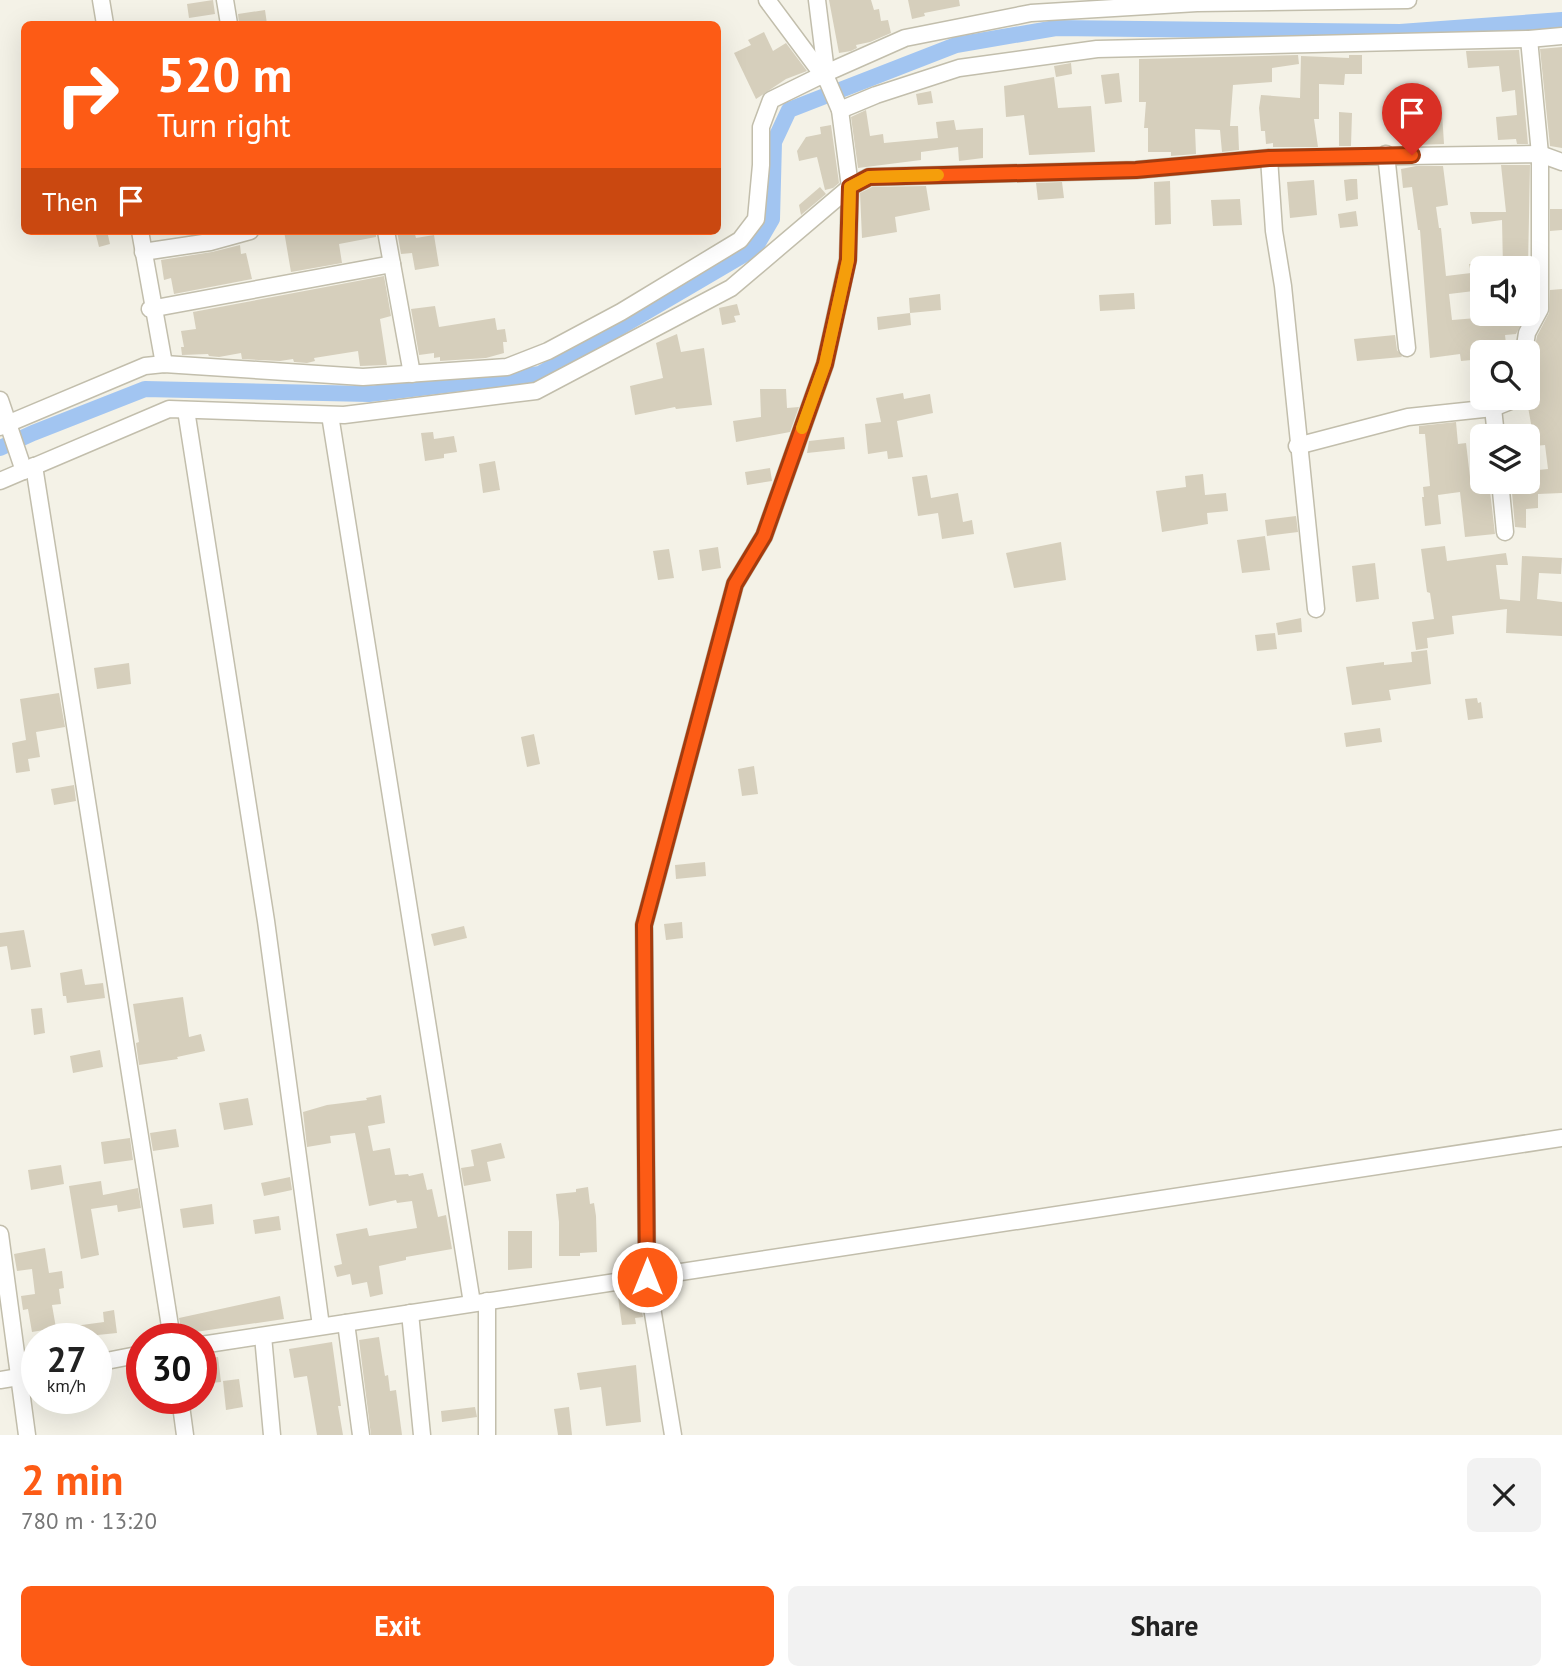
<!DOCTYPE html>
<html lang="en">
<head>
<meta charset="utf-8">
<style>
	:root { --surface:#fff; --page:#f2f2f2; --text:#222; --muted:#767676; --accent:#fd5b15 }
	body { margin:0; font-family:"PT Sans",sans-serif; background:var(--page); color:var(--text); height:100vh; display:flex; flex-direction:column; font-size:26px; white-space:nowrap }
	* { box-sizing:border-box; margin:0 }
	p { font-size:23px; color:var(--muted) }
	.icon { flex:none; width:38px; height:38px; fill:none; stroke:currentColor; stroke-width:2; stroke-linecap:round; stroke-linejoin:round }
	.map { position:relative; height:1435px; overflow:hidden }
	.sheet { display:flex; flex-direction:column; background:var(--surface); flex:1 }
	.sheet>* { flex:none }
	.guide { position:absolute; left:21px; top:21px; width:700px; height:214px; border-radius:10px; box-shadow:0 7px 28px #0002; background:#fd5b15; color:#fff; overflow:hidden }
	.tools { position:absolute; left:1470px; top:256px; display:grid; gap:14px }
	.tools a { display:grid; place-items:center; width:70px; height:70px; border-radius:10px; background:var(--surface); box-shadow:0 7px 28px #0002; font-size:35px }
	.speed { position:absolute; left:21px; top:1323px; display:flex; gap:14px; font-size:35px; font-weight:700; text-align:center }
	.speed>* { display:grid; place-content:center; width:91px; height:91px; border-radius:50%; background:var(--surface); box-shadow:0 7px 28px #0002; line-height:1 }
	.speed small { font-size:18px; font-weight:400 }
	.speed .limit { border:10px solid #d22; background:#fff; color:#111 }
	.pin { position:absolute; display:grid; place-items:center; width:60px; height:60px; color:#fff; margin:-72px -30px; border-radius:50% 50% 50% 0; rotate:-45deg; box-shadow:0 0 7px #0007 }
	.pin .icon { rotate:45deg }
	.me { position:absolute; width:77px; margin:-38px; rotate:0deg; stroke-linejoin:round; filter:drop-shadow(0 0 5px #0008) }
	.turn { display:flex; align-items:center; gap:24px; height:147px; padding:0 21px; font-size:32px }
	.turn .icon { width:91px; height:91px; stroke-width:2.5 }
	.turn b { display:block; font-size:49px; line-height:60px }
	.then { display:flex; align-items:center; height:66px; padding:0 21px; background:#0003; gap:14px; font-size:26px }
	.round { display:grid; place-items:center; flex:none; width:74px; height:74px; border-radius:10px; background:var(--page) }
	.headline { display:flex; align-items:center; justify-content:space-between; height:119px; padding:0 21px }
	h1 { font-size:42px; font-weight:800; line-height:52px; color:var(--accent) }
	.button { display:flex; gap:14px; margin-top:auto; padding:14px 21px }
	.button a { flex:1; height:80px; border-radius:10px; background:var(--accent); color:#fff; font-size:28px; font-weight:800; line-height:80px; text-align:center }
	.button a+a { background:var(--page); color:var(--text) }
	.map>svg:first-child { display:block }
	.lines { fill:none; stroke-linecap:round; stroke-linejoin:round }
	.canal { stroke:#a2c5f1; stroke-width:16 }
	.building { fill:#d6cfbc }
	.minor-casing { stroke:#c2beac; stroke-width:19 }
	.minor { stroke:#fff; stroke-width:16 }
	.route-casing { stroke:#a43b0e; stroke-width:18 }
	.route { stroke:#fd5b15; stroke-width:12 }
	.slow { stroke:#f59e0b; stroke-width:12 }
</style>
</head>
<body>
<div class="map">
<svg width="1562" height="1435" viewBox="0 0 1562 1435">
	<rect width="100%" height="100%" fill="#f4f2e7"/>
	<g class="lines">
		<polyline class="canal" points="0,448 33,433 145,389 369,394 540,374 755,248 772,219 774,142 789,110 956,45 1056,28 1400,32 1562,20"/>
	</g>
	<g class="building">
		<polygon points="213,0 215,14 189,18 187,4"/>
		<polygon points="829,0 871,0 874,10 879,9 881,21 888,20 891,33 870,42 856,45 857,48 851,51 839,53"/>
		<polygon points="908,0 959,0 960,6 924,13 925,16 912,19"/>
		<polygon points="265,10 267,24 239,24 238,14"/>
		<polygon points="764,32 773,51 786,43 807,71 786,79 756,99 734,53 751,45 748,40"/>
		<polygon points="1562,47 1562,148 1550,146 1540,49"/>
		<polygon points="1519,50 1528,144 1517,144 1516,139 1498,140 1496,117 1517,115 1515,90 1502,92 1499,66 1468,68 1466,51"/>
		<polygon points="1298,55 1299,64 1272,68 1272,82 1233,85 1230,126 1238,126 1239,150 1222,152 1220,130 1195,129 1196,154 1171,156 1171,152 1148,152 1148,128 1144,128 1146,102 1139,102 1139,59"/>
		<polygon points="1349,55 1362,55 1362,74 1345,74 1344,85 1319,84 1319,119 1314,119 1318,147 1273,147 1273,143 1266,144 1265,131 1261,131 1259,108 1261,95 1300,98 1301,56 1349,58"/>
		<polygon points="1071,63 1072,74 1056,77 1054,66"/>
		<polygon points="1119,73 1122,102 1105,104 1101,75"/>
		<polygon points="1054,77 1058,108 1091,106 1095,152 1029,155 1024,115 1006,117 1004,86"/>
		<polygon points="931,91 933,103 918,105 916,94"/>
		<polygon points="866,110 870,136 883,134 884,143 938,138 936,122 954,120 956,130 983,128 983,158 959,161 958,147 921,152 921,160 858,168 851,117"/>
		<polygon points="1339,112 1352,113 1351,146 1339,146"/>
		<polygon points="1442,113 1444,144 1414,145 1412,115"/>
		<polygon points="831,125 839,183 833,188 825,190 817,157 799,161 797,151 806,137 821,134 820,127"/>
		<polygon points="1501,165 1530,165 1528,268 1503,268 1502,220 1472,224 1470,212 1506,212"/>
		<polygon points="1416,166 1443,166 1448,205 1436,207 1439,228 1441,228 1446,276 1471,273 1469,264 1482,263 1482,304 1476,305 1474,291 1449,294 1452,320 1526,314 1516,334 1505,335 1507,352 1482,352 1482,359 1461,361 1460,354 1430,358 1420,230 1418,230 1412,187 1403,188 1401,169"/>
		<polygon points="1351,179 1357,179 1358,199 1346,201 1344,180"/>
		<polygon points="1314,180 1317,215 1290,218 1287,182"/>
		<polygon points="1170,181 1171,224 1155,225 1154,182"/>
		<polygon points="1062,182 1064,198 1038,200 1036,183"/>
		<polygon points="926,186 930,210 895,217 897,232 862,238 860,193 872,187"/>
		<polygon points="820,187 826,194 801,215 799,205"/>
		<polygon points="1240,199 1242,225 1213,226 1211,200"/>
		<polygon points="1550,209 1562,209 1562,230 1550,231"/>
		<polygon points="1356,211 1358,226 1340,228 1338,214"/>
		<polygon points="95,231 107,231 110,244 99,247"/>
		<polygon points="284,231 376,231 376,237 339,244 342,263 291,272"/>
		<polygon points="397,231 414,231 416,238 434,235 439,266 415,270 412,253 401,254"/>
		<polygon points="240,245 241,254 246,253 252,279 174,294 171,278 164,280 161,260 212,252"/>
		<polygon points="384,276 391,316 380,319 387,365 360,366 358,351 314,358 315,361 307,363 294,362 293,359 280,361 242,359 241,353 219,357 209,356 208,354 182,355 181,347 184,347 181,331 196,329 193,312"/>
		<polygon points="1562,289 1562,493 1538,494 1538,508 1526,509 1526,528 1515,527 1511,481 1528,481 1528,471 1548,469 1545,445 1535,446 1528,407 1535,405 1530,375 1535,374 1533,357 1537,336 1549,313 1550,290"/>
		<polygon points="1134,293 1135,309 1100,311 1099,295"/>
		<polygon points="940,294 941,310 910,313 909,298"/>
		<polygon points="737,304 740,315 734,316 736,322 722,325 719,308"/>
		<polygon points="435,306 439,327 495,318 497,330 505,329 507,342 503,342 504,353 486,358 440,361 440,357 434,358 434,353 419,355 411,309"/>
		<polygon points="910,313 911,325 878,330 877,317"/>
		<polygon points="677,334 681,352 704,348 712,405 676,409 675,407 635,415 630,386 663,378 656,343"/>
		<polygon points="1395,335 1397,350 1402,357 1357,361 1354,339"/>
		<polygon points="760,389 786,389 787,408 799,407 790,432 736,442 733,421 761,417"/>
		<polygon points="903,393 904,399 930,394 933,413 897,421 903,457 888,459 887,451 868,454 865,424 881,422 876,398"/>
		<polygon points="1456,422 1458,444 1466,443 1470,477 1475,477 1476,493 1490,491 1495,534 1465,537 1460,492 1438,495 1441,524 1425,526 1422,497 1424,497 1423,487 1430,486 1425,434 1419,434 1419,426"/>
		<polygon points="433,432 434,439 454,436 457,452 444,454 444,458 425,461 421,433"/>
		<polygon points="844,437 845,449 807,453 809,441"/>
		<polygon points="495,461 500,490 483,493 479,464"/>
		<polygon points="770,468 772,481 747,485 745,472"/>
		<polygon points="1203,474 1205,495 1226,493 1228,511 1207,513 1208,524 1162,532 1156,491 1186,487 1185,476"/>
		<polygon points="927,475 931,498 958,493 963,522 972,520 974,534 942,539 938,513 918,516 912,477"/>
		<polygon points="1296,516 1298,532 1267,536 1265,520"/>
		<polygon points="1265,536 1270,570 1242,573 1237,540"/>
		<polygon points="1061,542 1066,580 1014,588 1006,553"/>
		<polygon points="1445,546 1447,561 1506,553 1508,565 1496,565 1500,599 1520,601 1522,556 1562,558 1561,574 1539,573 1537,599 1562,602 1562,636 1506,633 1507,609 1452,616 1454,634 1427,638 1428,648 1416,650 1412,622 1434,619 1430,593 1427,592 1421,549"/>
		<polygon points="718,547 721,568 702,571 699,550"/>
		<polygon points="669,549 674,578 658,580 653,551"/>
		<polygon points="1375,563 1379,599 1356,602 1352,566"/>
		<polygon points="1301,618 1302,632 1278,635 1276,623"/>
		<polygon points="1275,633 1277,649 1257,651 1255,635"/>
		<polygon points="1427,650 1431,684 1389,690 1391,700 1352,705 1346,667 1384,662 1384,665 1412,662 1411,652"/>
		<polygon points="129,663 131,684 97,689 94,668"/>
		<polygon points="59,693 65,727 36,732 40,757 28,759 30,771 16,773 12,743 26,740 20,699"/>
		<polygon points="1477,698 1478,703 1481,702 1483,718 1468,720 1465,699"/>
		<polygon points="1380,728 1382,742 1346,747 1344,733"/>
		<polygon points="534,734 540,764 527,767 521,737"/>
		<polygon points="754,766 758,794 742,796 738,769"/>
		<polygon points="74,785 76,801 54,805 51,789"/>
		<polygon points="705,862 706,876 676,879 675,865"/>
		<polygon points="682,922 683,938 666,940 664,924"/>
		<polygon points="464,926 467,938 434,946 431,934"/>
		<polygon points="24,930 31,967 11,970 7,946 0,947 0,933"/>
		<polygon points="82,969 85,985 103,983 105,998 67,1003 66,996 63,996 60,973"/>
		<polygon points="183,997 189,1037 201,1034 205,1051 177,1057 178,1059 139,1065 136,1043 139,1042 133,1004"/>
		<polygon points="42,1008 45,1033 34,1035 31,1009"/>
		<polygon points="100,1050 103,1067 73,1073 70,1056"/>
		<polygon points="381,1095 385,1123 368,1126 373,1151 390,1148 395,1175 408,1174 409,1176 423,1173 427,1190 432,1189 438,1217 446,1215 452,1249 406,1257 406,1260 379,1266 383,1294 370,1297 367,1282 352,1285 350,1274 337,1277 334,1266 342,1264 336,1234 367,1228 369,1236 417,1228 412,1201 397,1203 396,1200 369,1206 355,1133 330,1136 331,1143 307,1147 303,1112 327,1105 367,1100 366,1098"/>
		<polygon points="248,1098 253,1125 224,1130 219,1103"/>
		<polygon points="176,1129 179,1147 153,1151 150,1133"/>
		<polygon points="130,1138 133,1160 104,1164 101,1142"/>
		<polygon points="501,1143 505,1158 487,1162 491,1181 464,1186 461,1168 474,1166 471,1150"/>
		<polygon points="61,1165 64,1184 31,1190 28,1170"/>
		<polygon points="290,1177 292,1190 264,1196 261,1183"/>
		<polygon points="101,1181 103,1195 138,1188 141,1208 118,1212 117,1205 91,1209 99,1255 81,1259 69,1186"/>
		<polygon points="588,1187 590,1204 594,1203 596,1216 597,1252 580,1253 580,1256 559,1256 559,1222 556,1194 576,1192 576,1189"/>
		<polygon points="212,1204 214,1224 183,1228 180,1209"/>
		<polygon points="279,1216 281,1230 255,1234 253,1220"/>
		<polygon points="508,1231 532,1231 532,1268 508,1270"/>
		<polygon points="45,1248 49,1273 62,1271 64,1288 59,1289 61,1304 52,1305 56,1328 32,1332 28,1309 23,1310 21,1296 35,1294 32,1269 17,1271 14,1254"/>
		<polygon points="639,1294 643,1317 635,1318 636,1324 622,1325 618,1297"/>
		<polygon points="280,1296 284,1319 182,1334 179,1318"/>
		<polygon points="114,1310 117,1333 68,1338 67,1327 104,1322 103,1312"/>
		<polygon points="379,1337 385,1376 388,1375 390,1391 396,1390 402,1435 371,1435 359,1340"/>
		<polygon points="332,1342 341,1406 338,1406 343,1435 317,1435 307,1376 294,1378 289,1349"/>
		<polygon points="218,1357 221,1382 201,1384 201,1359"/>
		<polygon points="636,1365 641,1422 606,1426 601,1387 580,1390 577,1373"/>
		<polygon points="239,1379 243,1407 226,1410 223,1381"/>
		<polygon points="475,1407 477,1417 442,1422 441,1411"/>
		<polygon points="569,1407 572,1435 558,1435 554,1409"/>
	</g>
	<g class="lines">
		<g class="minor-casing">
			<g id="minor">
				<polyline points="101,0 105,24"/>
				<polyline points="225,0 229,24"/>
				<polyline points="817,0 827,80"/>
				<polyline points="826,73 905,38 1031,13 1197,3 1408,0"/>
				<polyline points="840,110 876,95 959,68 1097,49 1529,39 1562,36"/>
				<polyline points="1386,154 1407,348"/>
				<polyline points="1269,158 1274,231 1283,286 1316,609"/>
				<polyline points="140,231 164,364"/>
				<polyline points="386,231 412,374"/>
				<polyline points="143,252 210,242 250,231"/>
				<polyline points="150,309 392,264"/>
				<polyline points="1524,352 1527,333 1540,309 1540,154 1529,39"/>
				<polyline points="0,400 24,471"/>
				<polyline points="1493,408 1496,436"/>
				<polyline points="186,410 266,921 321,1326"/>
				<polyline points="330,415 472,1303"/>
				<polyline points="0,427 145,366 164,364 363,377 507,367 548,351 621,312 740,240 756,219 761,165 761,127 771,100 822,75"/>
				<polyline points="1297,446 1408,417 1493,408 1513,400 1514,397"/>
				<polyline points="34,466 172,1339"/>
				<polyline points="0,481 169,409 344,415 536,391 731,288 850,187 869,177 1136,170 1269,158 1540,154 1562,162"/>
				<polyline points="1500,481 1505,532"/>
				<polyline points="0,1234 27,1435"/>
				<polyline points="487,1301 487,1435"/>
				<polyline points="410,1313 422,1435"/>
				<polyline points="346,1323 361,1435"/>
				<polyline points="263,1336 272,1435"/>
				<polyline points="201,1345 1562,1138"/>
				<polyline points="96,1363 142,1354"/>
				<polyline points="0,1380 37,1374"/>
				<polyline points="180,1398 185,1435"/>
				<polyline points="673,1435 647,1277 644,925 735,584 764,536 825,364 848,259 850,187 840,110 828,82 767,0"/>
			</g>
		</g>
		<use href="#minor" class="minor"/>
	</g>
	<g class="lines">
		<g class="route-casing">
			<polyline id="route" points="647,1277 644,925 735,584 764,536 825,364 848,260 850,187 869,177 1136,170 1269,158 1412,155"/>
		</g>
		<use href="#route" class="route"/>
		<polyline class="slow" points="802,428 825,364 848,260 850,187 869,177 938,175"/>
	</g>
</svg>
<div class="tools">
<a><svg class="icon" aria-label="sound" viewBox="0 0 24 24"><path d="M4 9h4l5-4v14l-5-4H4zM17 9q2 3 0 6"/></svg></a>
<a><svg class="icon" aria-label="search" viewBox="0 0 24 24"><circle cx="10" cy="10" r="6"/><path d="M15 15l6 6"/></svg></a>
<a><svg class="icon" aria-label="layers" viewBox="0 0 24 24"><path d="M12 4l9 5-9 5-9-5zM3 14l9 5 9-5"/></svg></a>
</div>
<div class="speed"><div>27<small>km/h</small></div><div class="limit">30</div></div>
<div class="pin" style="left:1412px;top:155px;background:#d93025"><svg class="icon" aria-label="arrive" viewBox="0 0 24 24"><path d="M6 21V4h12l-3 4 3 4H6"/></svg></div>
<svg class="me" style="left:647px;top:1277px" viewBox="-20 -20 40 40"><circle r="17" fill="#fd5b15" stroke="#fff" stroke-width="3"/><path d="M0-11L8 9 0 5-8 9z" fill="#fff"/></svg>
<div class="guide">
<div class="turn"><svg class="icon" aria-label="right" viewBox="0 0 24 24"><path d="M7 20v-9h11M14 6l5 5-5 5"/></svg><div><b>520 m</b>Turn right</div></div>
<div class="then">Then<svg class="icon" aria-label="arrive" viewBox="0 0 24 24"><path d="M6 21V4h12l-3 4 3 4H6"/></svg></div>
</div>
</div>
<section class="sheet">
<div class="headline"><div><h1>2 min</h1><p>780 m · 13:20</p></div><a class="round"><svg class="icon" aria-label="close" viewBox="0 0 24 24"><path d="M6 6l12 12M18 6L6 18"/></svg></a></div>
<div class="button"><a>Exit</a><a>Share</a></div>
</section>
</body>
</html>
